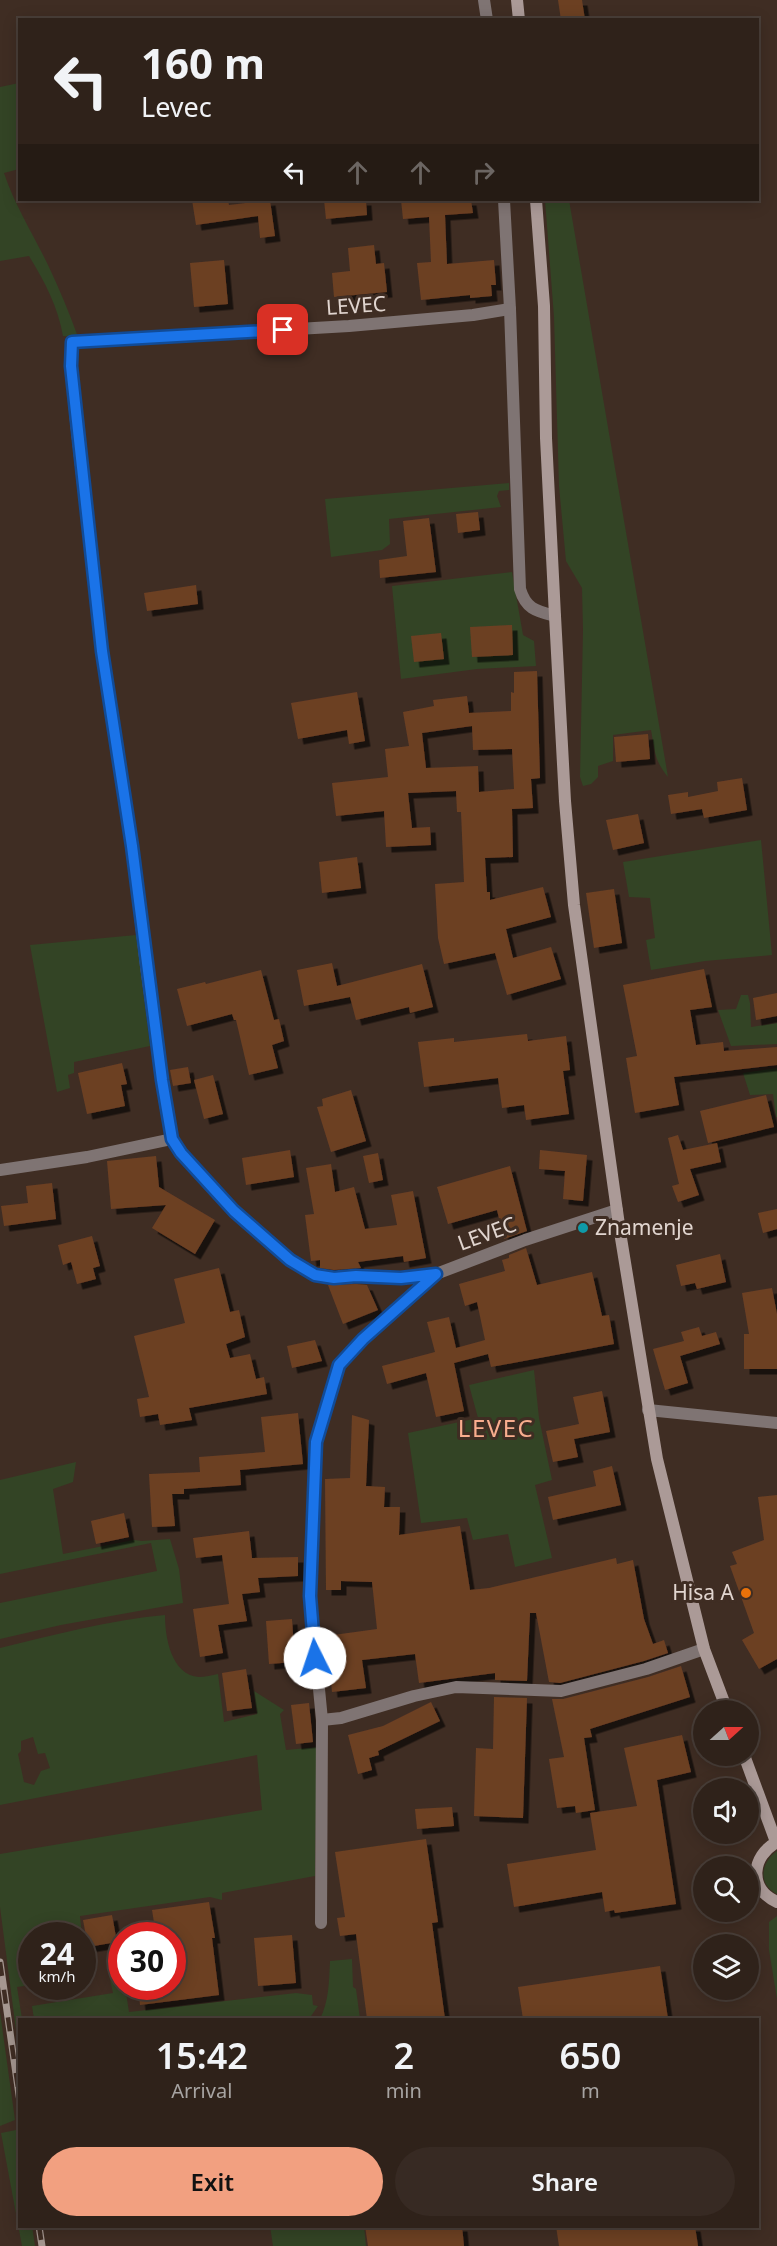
<!DOCTYPE html>
<html lang="en">
<head>
<meta charset="utf-8">
<style>
	:root { --surface:#2f221a; --page:#372a23; --text:#f1f3f6; --muted:#a7a4a2; --line:#4a3f39; --accent:#f2a080 }
	body { margin:0; font-family:"Noto Sans",sans-serif; background:var(--page); color:var(--text); height:100vh; display:flex; flex-direction:column; font-size:22px; white-space:nowrap }
	* { box-sizing:border-box; margin:0 }
	p { font-size:20px; color:var(--muted) }
	.icon { flex:none; width:33px; height:33px; fill:none; stroke:currentColor; stroke-width:2; stroke-linecap:round; stroke-linejoin:round }
	.map { position:relative; flex:1; overflow:hidden }
	.details { position:absolute; left:18px; top:2018px; width:741px; height:210px; display:flex; flex-direction:column; background:var(--surface); border-radius:0px; box-shadow:0 3px 15px #0003,0 0 0 2px var(--line) }
	.details>* { flex:none }
	.top-card { position:absolute; left:18px; top:18px; width:741px; height:183px; border-radius:0px; box-shadow:0 3px 15px #0003,0 0 0 2px var(--line); background:#2f221a; color:var(--text); overflow:hidden }
	.needle { width:39px; rotate:69deg }
	.fabs { position:absolute; left:693px; top:1700px; display:grid; gap:12px }
	.fabs a { display:grid; place-items:center; width:66px; height:66px; border-radius:50%; background:var(--surface); box-shadow:0 3px 15px #0003,0 0 0 2px var(--line); font-size:30px }
	.speed { position:absolute; left:18px; top:1922px; display:flex; gap:12px; font-size:30px; font-weight:700; text-align:center }
	.speed>* { display:grid; place-content:center; width:78px; height:78px; border-radius:50%; background:var(--surface); box-shadow:0 3px 15px #0003,0 0 0 2px var(--line); line-height:1 }
	.speed small { font-size:15px; font-weight:400 }
	.speed .limit { border:9px solid #d22; background:#fff; color:#111 }
	.pin { position:absolute; display:grid; place-items:center; width:51px; height:51px; color:#fff; margin:-26px; border-radius:12px; box-shadow:0 3px 9px #0006 }
	.me { position:absolute; width:66px; margin:-33px; rotate:356deg; stroke-linejoin:round; filter:drop-shadow(0 0 4px #0008) }
	.turn { display:flex; align-items:center; gap:21px; height:126px; padding:0 24px; font-size:27px }
	.turn .icon { width:78px; height:78px; stroke-width:2.5 }
	.turn b { display:block; font-size:42px; line-height:51px }
	.lanes { display:flex; align-items:center; height:57px; padding:0 24px; background:#0003; justify-content:center; gap:30px; direction:ltr }
	.lanes .off { opacity:.35 }
	.eta { display:flex; justify-content:space-evenly; align-items:center; height:102px; text-align:center }
	.eta b { font-size:36px; font-weight:600; line-height:42px }
	.primary-button { display:flex; gap:12px; margin-top:auto; padding:12px 24px }
	.primary-button a { flex:1; height:69px; border-radius:36px; background:var(--accent); color:#111; font-size:24px; font-weight:600; line-height:69px; text-align:center }
	.primary-button a+a { background:var(--page); color:var(--text) }
	.map>svg:first-child { display:block }
	.green { fill:#334425; fill-rule:evenodd }
	.building { fill:#6c3f24; fill-rule:evenodd; filter:url(#shadow) }
	.lines { fill:none; stroke-linecap:round; stroke-linejoin:round }
	.minor { stroke:#7f7473; stroke-width:12 }
	.secondary { stroke:#ab9a97; stroke-width:12 }
	.rail-casing { stroke:#a59790; stroke-width:7 }
	.rail { stroke:#3f2d23; stroke-width:4.5; stroke-dasharray:14; stroke-linecap:butt }
	.route-casing { stroke:#114b97; stroke-width:15 }
	.route { stroke:#1a73e8; stroke-width:10 }
	.culture-dot { fill:#0f9aa8; stroke:#3f2d23; stroke-width:2 }
	.food-dot { fill:#e8710a; stroke:#3f2d23; stroke-width:2 }
	.labels { text-anchor:middle; stroke-width:6; stroke-linejoin:round; paint-order:stroke }
	.street-label { font-size:21px; fill:#e1d5cf; stroke:#3f2d23 }
	.poi-label { font-size:21px; fill:#e1d5cf; stroke:#3f2d23; text-anchor:start }
	.quarter-label { font-size:24px; letter-spacing:1.5px; fill:#f9ad8e; stroke:#3f2d23 }
</style>
</head>
<body>
<div class="map">
<svg width="777" height="2246" viewBox="0 0 777 2246">
	<defs>
		<filter id="shadow"><feDropShadow dx="5.5" dy="5.5" stdDeviation="0" flood-color="#0009"/></filter>
	</defs>
	<rect width="100%" height="100%" fill="#3f2d23"/>
	<g class="green">
		<path d="M19,83V169L4,173C15,206 33,234 48,265C59,288 69,312 78,337L63,336C58,307 45,282 29,256L0,261V87Z"/>
		<path d="M545,200H569L668,777C654,760 655,751 651,730L613,735V761L598,766V777L591,784L583,786L580,777L583,630L582,588L566,561L559,486L554,317Z"/>
		<polygon points="509,483 509,490 499,491 497,496 501,507 389,519 390,544 382,550 331,557 325,499"/>
		<polygon points="512,572 523,635 534,641 536,666 477,669 401,679 392,586"/>
		<polygon points="761,840 772,955 705,961 651,970 646,940 655,938 650,898 629,897 623,862"/>
		<polygon points="136,935 150,1046 74,1062 74,1073 68,1075 70,1088 57,1092 30,945"/>
		<polygon points="741,995 748,995 750,1003 751,1027 777,1023 777,1044 731,1046 718,1010 736,1009"/>
		<polygon points="777,1068 777,1117 776,1117 773,1094 750,1095 743,1073"/>
		<polygon points="534,1370 539,1418 552,1480 535,1485 552,1558 515,1567 508,1534 473,1540 467,1518 421,1523 408,1433 478,1418 469,1385"/>
		<polygon points="76,1462 73,1482 53,1489 63,1554 134,1540 142,1541 170,1539 179,1569 183,1603 61,1625 0,1639 0,1603 157,1571 151,1543 0,1574 0,1480"/>
		<path d="M165,1615C165,1637 171,1675 199,1677C205,1677 212,1675 218,1674L224,1722L257,1714L254,1691L284,1710L280,1714L286,1750L317,1747L315,1876L222,1893V1900L210,1897L80,1916L82,1935H32L31,1985L17,1987L22,2019H20L19,2053L0,1907V1854L262,1810L257,1755L0,1805V1648C54,1635 109,1620 165,1615ZM33,1737L38,1754L45,1753L50,1768L41,1771L34,1785L24,1782L18,1754L21,1751V1741Z"/>
		<path d="M777,1851V1894C757,1884 761,1862 777,1851Z"/>
		<polygon points="777,1916 777,1999 769,1950 769,1922"/>
		<path d="M352,1959L353,1987L356,1989L360,2019H320C329,2001 329,1982 330,1961Z"/>
		<polygon points="109,1975 121,1975 122,1986 125,1986 129,2012 296,1993 312,1995 313,2005 318,2006 309,2019 34,2019 32,2006 113,1993"/>
		<polygon points="0,2012 15,2120 0,2126"/>
		<polygon points="16,2130 20,2153 20,2226 32,2226 35,2246 22,2246 1,2133"/>
		<polygon points="270,2226 364,2226 366,2246 273,2246"/>
	</g>
	<g class="building">
		<polygon points="558,0 582,0 585,20 561,20"/>
		<polygon points="192,200 228,200 229,205 270,200 275,236 260,238 258,216 196,225"/>
		<polygon points="324,200 366,200 367,215 326,219"/>
		<polygon points="401,200 471,200 473,213 445,215 447,264 494,260 496,285 491,285 492,296 470,298 470,295 421,300 417,263 431,262 429,217 403,219"/>
		<polygon points="374,245 376,264 384,263 387,292 334,297 332,273 350,271 348,248"/>
		<polygon points="224,260 228,304 194,307 190,263"/>
		<polygon points="478,512 480,530 458,533 456,514"/>
		<polygon points="429,518 436,572 380,578 379,560 407,556 403,521"/>
		<polygon points="196,585 198,604 147,611 144,593"/>
		<polygon points="512,625 513,655 472,657 470,627"/>
		<polygon points="441,633 444,659 414,662 411,636"/>
		<path d="M537,671L540,778L531,779L533,808L512,809L513,857L485,858L487,892H490V900L543,887L551,917L506,929L513,958L551,947L561,979L507,995L495,953L444,964L438,938L435,884L464,882L461,812H457L456,791L408,793L412,828L430,827L431,845L386,847L384,811L336,816L332,783L388,777L385,749L409,746L403,712L434,706L433,700L467,696L469,713L511,711V692L514,693V672ZM472,726L473,750L512,749L514,789L479,792L478,766L426,768L422,733Z"/>
		<polygon points="357,692 365,741 349,744 347,730 298,739 291,703"/>
		<polygon points="648,734 650,759 616,762 614,737"/>
		<polygon points="742,778 747,810 704,818 702,809 671,814 668,795 688,792 688,797 718,791 717,782"/>
		<polygon points="638,814 644,843 613,850 606,820"/>
		<polygon points="357,857 361,888 322,893 319,862"/>
		<polygon points="614,889 622,943 594,948 586,893"/>
		<polygon points="332,963 337,986 422,964 433,1007 410,1013 409,1007 356,1020 350,997 304,1006 297,970"/>
		<polygon points="704,969 712,1007 690,1010 696,1045 723,1042 724,1051 777,1047 777,1065 674,1077 679,1105 635,1113 626,1058 637,1056 623,985"/>
		<polygon points="261,970 274,1020 279,1019 284,1041 272,1045 278,1068 249,1075 236,1020 234,1020 232,1014 187,1026 177,989 205,982 206,984"/>
		<polygon points="777,993 777,1016 756,1020 753,998"/>
		<polygon points="527,1034 528,1041 566,1036 570,1070 563,1071 569,1114 526,1120 524,1105 502,1108 498,1078 424,1087 418,1042 454,1038 454,1042"/>
		<polygon points="122,1063 127,1084 121,1085 125,1106 87,1114 78,1073"/>
		<polygon points="188,1067 191,1083 173,1086 170,1070"/>
		<polygon points="213,1075 223,1114 204,1119 194,1080"/>
		<polygon points="351,1090 366,1141 331,1152 317,1107 323,1106 322,1099"/>
		<polygon points="766,1095 774,1127 708,1143 700,1111"/>
		<polygon points="678,1135 683,1150 717,1143 721,1162 690,1169 699,1195 678,1202 672,1186 679,1184 668,1138"/>
		<polygon points="290,1150 294,1177 246,1185 242,1158"/>
		<polygon points="540,1150 587,1155 583,1201 563,1199 565,1171 539,1169"/>
		<polygon points="378,1153 383,1180 369,1183 363,1156"/>
		<polygon points="156,1156 159,1187 215,1220 195,1254 152,1228 166,1205 111,1209 107,1161"/>
		<polygon points="331,1164 335,1192 354,1187 365,1229 397,1225 391,1195 413,1191 426,1258 404,1262 403,1256 358,1262 361,1268 334,1270 320,1268 320,1260 311,1261 305,1215 314,1214 306,1168"/>
		<polygon points="510,1166 527,1231 504,1239 497,1210 448,1224 437,1187"/>
		<polygon points="52,1183 56,1219 4,1226 1,1206 28,1203 26,1186"/>
		<polygon points="777,1209 777,1229 763,1233 758,1213"/>
		<polygon points="92,1236 100,1266 93,1268 96,1279 77,1284 71,1262 63,1265 58,1245"/>
		<polygon points="526,1248 537,1285 592,1272 602,1316 609,1315 614,1344 491,1367 488,1354 454,1363 464,1411 436,1417 426,1373 387,1384 382,1366 435,1352 427,1322 449,1317 456,1348 485,1340 477,1302 465,1306 459,1284 505,1271 502,1260 509,1258 509,1255"/>
		<polygon points="720,1254 726,1282 697,1289 695,1283 681,1286 676,1265"/>
		<polygon points="219,1268 230,1312 239,1310 245,1337 226,1344 230,1358 250,1354 256,1379 264,1377 267,1394 189,1408 192,1420 160,1425 158,1414 140,1417 137,1399 149,1397 134,1336 185,1323 174,1279"/>
		<polygon points="356,1284 367,1285 378,1310 343,1324 328,1285"/>
		<polygon points="772,1288 777,1314 777,1369 744,1369 744,1334 749,1334 742,1293"/>
		<polygon points="699,1327 702,1336 716,1332 720,1344 680,1356 688,1383 665,1390 653,1349 684,1341 681,1332"/>
		<polygon points="315,1340 322,1361 292,1368 287,1346"/>
		<polygon points="602,1391 610,1432 574,1439 578,1457 553,1462 546,1431 579,1424 573,1397"/>
		<polygon points="298,1413 303,1464 240,1470 241,1485 184,1489 184,1494 172,1494 175,1526 152,1527 149,1474 200,1472 199,1457 265,1452 261,1417"/>
		<polygon points="352,1415 369,1420 366,1486 385,1487 384,1507 400,1507 399,1535 460,1526 470,1590 489,1588 616,1558 617,1564 633,1560 644,1619 653,1644 664,1640 668,1653 644,1661 560,1683 549,1682 536,1613 530,1613 527,1681 495,1680 495,1673 419,1683 415,1654 362,1660 366,1688 332,1692 326,1636 377,1629 372,1582 341,1581 341,1590 326,1590 325,1479 350,1478"/>
		<polygon points="612,1466 621,1505 553,1520 548,1497 596,1486 593,1471"/>
		<polygon points="777,1495 777,1659 759,1669 742,1640 754,1633 730,1566 737,1564 732,1552 764,1540 758,1497"/>
		<polygon points="124,1513 129,1537 96,1544 91,1521"/>
		<polygon points="249,1531 252,1558 298,1557 298,1576 258,1578 260,1592 242,1594 247,1621 218,1625 223,1653 200,1657 193,1609 229,1604 222,1555 196,1558 193,1538"/>
		<polygon points="292,1619 295,1662 269,1664 266,1621"/>
		<polygon points="681,1666 690,1697 590,1729 592,1737 584,1738 595,1810 576,1813 575,1806 557,1808 549,1759 564,1757 552,1699 563,1699 648,1677"/>
		<polygon points="246,1669 252,1708 227,1711 222,1673"/>
		<polygon points="494,1697 527,1698 523,1818 474,1816 476,1748 493,1749"/>
		<polygon points="431,1702 440,1721 378,1751 379,1755 369,1758 372,1770 358,1774 348,1735 383,1726"/>
		<polygon points="309,1703 313,1742 296,1744 291,1705"/>
		<polygon points="682,1735 691,1772 657,1780 676,1904 615,1913 614,1910 605,1912 602,1892 514,1907 507,1864 596,1850 590,1813 637,1806 624,1748"/>
		<polygon points="452,1807 454,1826 417,1829 415,1809"/>
		<polygon points="426,1839 438,1922 432,1923 445,2019 367,2019 356,1934 340,1936 337,1918 345,1917 335,1852"/>
		<polygon points="209,1902 215,1938 212,1938 219,1995 140,2005 138,1986 172,1986 172,1935 156,1935 152,1910"/>
		<polygon points="112,1915 117,1942 88,1947 83,1920"/>
		<polygon points="292,1935 296,1983 258,1986 254,1938"/>
		<polygon points="660,1966 668,2019 523,2019 518,1987"/>
		<polygon points="365,2226 462,2226 464,2246 368,2246"/>
		<polygon points="556,2226 695,2226 698,2246 559,2246"/>
	</g>
	<g class="lines">
		<g class="minor">
			<polyline points="484,0 487,20"/>
			<path d="M504,200L510,309L520,589C526,609 536,611 555,616"/>
			<polyline points="510,309 473,315 349,326 72,342 71,366 76,422 102,651 132,846 146,966 165,1103 172,1139 181,1153 234,1211 290,1260 315,1275 334,1278 356,1276 401,1278 436,1274 525,1240 617,1210"/>
			<polyline points="0,1170 87,1157 172,1139"/>
			<polyline points="648,1410 777,1423"/>
			<polyline points="322,1720 341,1718 414,1696 456,1687 561,1691 646,1669 704,1649"/>
			<polyline points="321,1923 322,1720 310,1596 316,1442 339,1365 363,1339 436,1274"/>
		</g>
		<g class="secondary">
			<polyline points="517,0 519,20"/>
			<polyline points="536,200 544,306 546,438 555,616 565,801 574,905 620,1232 657,1459 704,1649 727,1710"/>
			<polyline points="744,1755 776,1842"/>
			<path d="M777,1842C751,1856 748,1889 777,1902"/>
		</g>
		<g class="rail-casing">
			<g id="rail">
				<polyline points="0,1962 20,2102"/>
				<polyline points="39,2226 42,2246"/>
			</g>
		</g>
		<use href="#rail" class="rail"/>
	</g>
	<g class="lines">
		<g class="route-casing">
			<polyline id="route" points="283,330 72,342 71,366 102,651 132,846 162,1080 172,1139 181,1153 234,1211 290,1260 315,1275 334,1278 356,1276 401,1278 436,1274 363,1339 339,1365 316,1442 310,1596 315,1658"/>
		</g>
		<use href="#route" class="route"/>
	</g>
	<circle class="culture-dot" cx="583" cy="1228" r="6"/>
	<circle class="food-dot" cx="746" cy="1593" r="6"/>
	<g class="labels">
		<g class="street-label">
			<text transform="translate(356 306) rotate(-4)" y="7">LEVEC</text>
			<text transform="translate(487 1234) rotate(-20)" y="7">LEVEC</text>
		</g>
		<g class="poi-label">
			<text x="595" y="1235">Znamenje</text>
			<text x="734" y="1600" text-anchor="end">Hisa A</text>
		</g>
		<g class="quarter-label">
			<text x="496" y="1437">LEVEC</text>
		</g>
	</g>
</svg>
<div class="fabs">
<a><svg class="needle" viewBox="-14 -14 28 28"><path d="M0-13l5 13h-10z" fill="#e53935"/><path d="M0 13l5-13h-10z" fill="#a7a4a2"/></svg></a>
<a><svg class="icon" aria-label="sound" viewBox="0 0 24 24"><path d="M4 9h4l5-4v14l-5-4H4zM17 9q2 3 0 6"/></svg></a>
<a><svg class="icon" aria-label="search" viewBox="0 0 24 24"><circle cx="10" cy="10" r="6"/><path d="M15 15l6 6"/></svg></a>
<a><svg class="icon" aria-label="layers" viewBox="0 0 24 24"><path d="M12 4l9 5-9 5-9-5zM3 14l9 5 9-5"/></svg></a>
</div>
<div class="speed"><div>24<small>km/h</small></div><div class="limit">30</div></div>
<div class="pin" style="left:283px;top:330px;background:#d93025"><svg class="icon" aria-label="arrive" viewBox="0 0 24 24"><path d="M6 21V4h12l-3 4 3 4H6"/></svg></div>
<svg class="me" style="left:315px;top:1658px" viewBox="-20 -20 40 40"><circle r="19" fill="#fff"/><path d="M0-13L10 11 0 6-10 11z" fill="#1a73e8"/></svg>
<div class="top-card">
<div class="turn"><svg class="icon" aria-label="left" viewBox="0 0 24 24"><path d="M17 20v-9H6M10 6l-5 5 5 5"/></svg><div><b>160 m</b>Levec</div></div>
<div class="lanes"><svg class="icon" aria-label="left" viewBox="0 0 24 24"><path d="M17 20v-9H6M10 6l-5 5 5 5"/></svg><svg class="icon off" aria-label="ahead" viewBox="0 0 24 24"><path d="M12 20V5M6 11l6-6 6 6"/></svg><svg class="icon off" aria-label="ahead" viewBox="0 0 24 24"><path d="M12 20V5M6 11l6-6 6 6"/></svg><svg class="icon off" aria-label="right" viewBox="0 0 24 24"><path d="M7 20v-9h11M14 6l5 5-5 5"/></svg></div>
</div>
<section class="details">
<div class="eta">
<div><b>15:42</b><p>Arrival</p></div>
<div><b>2</b><p>min</p></div>
<div><b>650</b><p>m</p></div>
</div>
<div class="primary-button"><a>Exit</a><a>Share</a></div>
</section>
</div>
</body>
</html>
